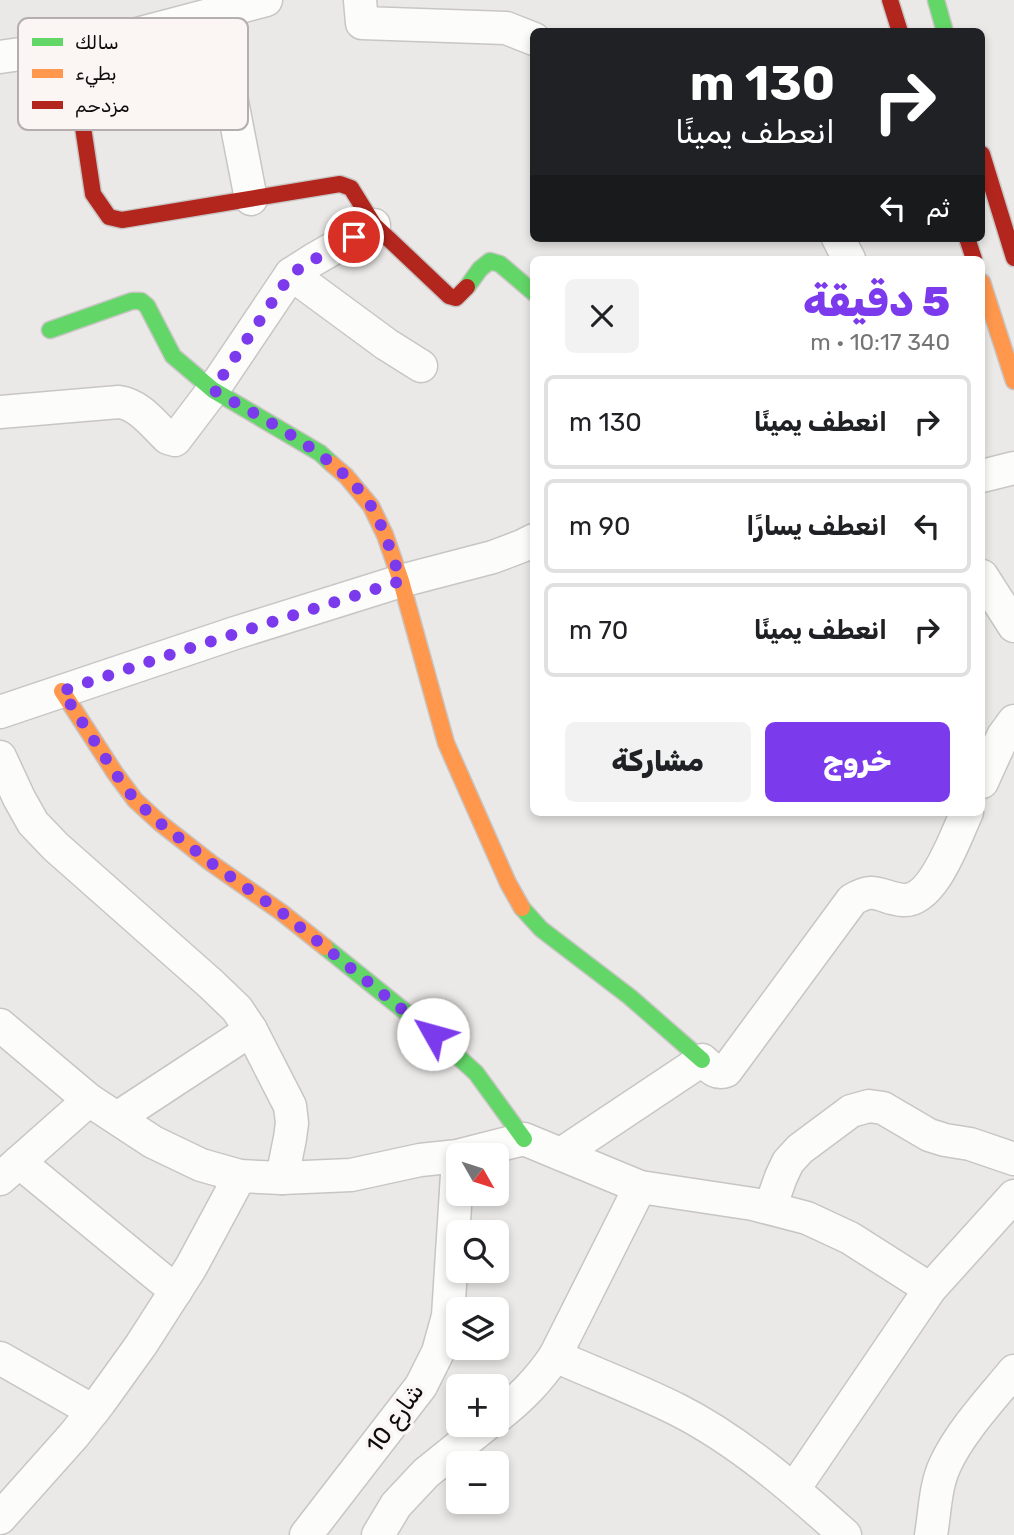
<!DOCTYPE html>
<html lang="ar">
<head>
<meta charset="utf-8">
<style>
	:root { --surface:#fff; --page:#f2f2f2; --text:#202124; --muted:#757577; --line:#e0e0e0; --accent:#7c3aed }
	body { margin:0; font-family:Rubik,"Noto Sans Arabic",sans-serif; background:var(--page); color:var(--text); direction:rtl; height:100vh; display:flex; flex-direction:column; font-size:26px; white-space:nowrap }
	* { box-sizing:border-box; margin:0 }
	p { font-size:23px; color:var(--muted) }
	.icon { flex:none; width:38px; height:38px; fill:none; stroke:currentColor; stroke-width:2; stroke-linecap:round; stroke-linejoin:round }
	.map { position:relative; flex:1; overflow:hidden; direction:ltr }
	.panel { position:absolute; left:530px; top:256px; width:455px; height:560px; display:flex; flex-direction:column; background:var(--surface); border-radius:10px; box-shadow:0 4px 10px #0003; direction:rtl }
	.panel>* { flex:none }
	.guide { position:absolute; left:530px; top:28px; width:455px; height:214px; border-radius:10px; box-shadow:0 4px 10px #0003; direction:rtl; background:#202124; color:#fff; overflow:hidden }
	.needle { width:46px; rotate:129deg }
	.fabs { position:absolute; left:446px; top:1143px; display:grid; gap:14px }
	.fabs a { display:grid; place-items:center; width:63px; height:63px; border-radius:10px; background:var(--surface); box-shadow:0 4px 10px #0003; font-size:35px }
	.pin { position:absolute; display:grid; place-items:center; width:60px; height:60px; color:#fff; margin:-30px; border:4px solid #fff; border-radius:50%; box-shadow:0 2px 7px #0007 }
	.me { position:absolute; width:77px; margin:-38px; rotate:308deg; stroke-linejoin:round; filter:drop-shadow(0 0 5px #0008) }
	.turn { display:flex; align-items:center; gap:24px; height:147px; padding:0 35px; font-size:32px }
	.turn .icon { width:91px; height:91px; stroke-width:2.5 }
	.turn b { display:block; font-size:49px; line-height:60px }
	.then { display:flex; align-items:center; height:66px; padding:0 35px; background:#0003; gap:14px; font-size:26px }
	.round { display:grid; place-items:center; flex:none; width:74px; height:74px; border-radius:10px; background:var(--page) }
	.headline { display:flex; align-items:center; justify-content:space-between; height:119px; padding:0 35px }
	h1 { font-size:42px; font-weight:800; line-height:52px; color:var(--accent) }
	.cta { display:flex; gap:14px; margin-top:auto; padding:14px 35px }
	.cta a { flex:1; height:80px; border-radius:10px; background:var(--accent); color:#fff; font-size:28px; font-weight:800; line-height:80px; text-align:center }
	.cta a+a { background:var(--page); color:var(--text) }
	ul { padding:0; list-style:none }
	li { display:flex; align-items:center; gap:21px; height:94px; margin:0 14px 10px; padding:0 21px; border:4px solid var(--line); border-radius:10px }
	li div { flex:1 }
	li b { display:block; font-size:26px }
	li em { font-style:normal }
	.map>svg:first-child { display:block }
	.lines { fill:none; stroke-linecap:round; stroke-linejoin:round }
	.street-casing { stroke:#c8c6c4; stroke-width:35 }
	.fast-casing { stroke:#c8c6c4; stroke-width:19 }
	.slow-casing { stroke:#c8c6c4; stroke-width:19 }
	.jam-casing { stroke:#c8c6c4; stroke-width:19 }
	.street { stroke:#fcfcfb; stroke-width:32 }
	.fast { stroke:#63d668; stroke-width:16 }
	.slow { stroke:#ff974d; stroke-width:16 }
	.jam { stroke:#b3261e; stroke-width:16 }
	.route { stroke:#7c3aed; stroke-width:12; stroke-dasharray:0 21.6 }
	.labels { text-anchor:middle; stroke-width:7; stroke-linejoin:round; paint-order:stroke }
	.street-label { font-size:24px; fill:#0f0d0c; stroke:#fbf5f3 }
	.key { fill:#fbf5f3; stroke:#b4afae; stroke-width:2 }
	.key-label { font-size:19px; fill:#0f0d0c }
</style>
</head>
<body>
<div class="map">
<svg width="1014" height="1535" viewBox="0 0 1014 1535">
	<rect width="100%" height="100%" fill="#ebe9e7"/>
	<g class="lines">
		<g class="street-casing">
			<g id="street">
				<polyline points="360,0 362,23 506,28 534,39"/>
				<polyline points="215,14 251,199"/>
				<polyline points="0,57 71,47 122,38 266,0"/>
				<polyline points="838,238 849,259"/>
				<polyline points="291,274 386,344 421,366"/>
				<path d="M0,412L119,402C140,405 153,424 168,438L175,440L213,390L291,274L313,260L374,225"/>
				<polyline points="982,476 1014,468"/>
				<polyline points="982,576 1014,626"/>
				<polyline points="0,712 235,633 401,581 493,557 522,546 534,540"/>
				<polyline points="0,757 19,798 33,823 56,847 211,984 237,1009 251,1030 290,1106 292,1123 290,1138 282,1178"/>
				<polyline points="982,782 1003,736 1014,721"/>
				<polyline points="0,1025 89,1100 153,1142 201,1165 240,1176 282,1178 351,1175 420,1160 458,1156"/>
				<polyline points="117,1118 251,1030"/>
				<path d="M561,1154L702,1060C710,1067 716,1075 726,1071L852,900C876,885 880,898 903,900C934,902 956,835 967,812"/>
				<polyline points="461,1155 524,1139 640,1187 753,1204 807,1218 850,1238 930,1289"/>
				<polyline points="19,1162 176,1291"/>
				<polyline points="0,1179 89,1100"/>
				<polyline points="770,1208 781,1177 788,1162 800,1149 851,1111 869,1106 883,1108 929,1135 945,1140 970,1144 1014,1159"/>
				<path d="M555,1356C596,1374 638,1390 678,1410C739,1441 794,1489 845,1535"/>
				<polyline points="0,1358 93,1411"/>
				<path d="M497,1417C521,1398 538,1381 555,1356L640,1187"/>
				<polyline points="794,1489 930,1289 1014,1196"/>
				<polyline points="0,1518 74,1435 100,1402 141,1345 191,1267 240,1176"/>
				<polyline points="306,1535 421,1386 438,1352 448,1316 458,1159"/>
				<polyline points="378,1535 396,1505 426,1473 487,1424"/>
				<path d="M931,1535C935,1512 935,1486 945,1465C960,1432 991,1399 1014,1371"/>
			</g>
		</g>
		<g class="fast-casing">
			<g id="fast">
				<polyline points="936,0 945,32"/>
				<polyline points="467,287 480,269 490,261 500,264 534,293"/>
				<polyline points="50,330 132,301 141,301 147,306 173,356 213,390 320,453 332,464"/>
				<polyline points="522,908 541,929 630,997 702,1060"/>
				<polyline points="325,947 433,1034 476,1073 524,1139"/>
			</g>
		</g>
		<g class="slow-casing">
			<g id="slow">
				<polyline points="982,282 1014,381"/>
				<polyline points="332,464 346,476 371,506 385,535 401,581 446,743 508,883 522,908"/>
				<polyline points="62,691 115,773 135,800 160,823 211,863 281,912 325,947"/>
			</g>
		</g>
		<g class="jam-casing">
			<g id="jam">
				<polyline points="890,0 900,32"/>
				<polyline points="71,47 93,194 109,217 122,220 340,184 351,188 374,225 449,296 456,298 467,287"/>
				<polyline points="982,154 1014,258"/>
				<polyline points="967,238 974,259"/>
			</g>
		</g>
		<use href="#street" class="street"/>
		<use href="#fast" class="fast"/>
		<use href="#slow" class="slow"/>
		<use href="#jam" class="jam"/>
	</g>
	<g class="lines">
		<path class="route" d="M354,237L313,260L291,274L213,390C266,421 337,454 371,506C385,529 392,556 401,581L187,649L62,691L115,773L135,800L160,823L211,863L281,912L433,1034"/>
	</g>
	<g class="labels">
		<g class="street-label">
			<text transform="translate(395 1418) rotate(-54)" y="8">شارع 10</text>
		</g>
	</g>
	<rect x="18" y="18" width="230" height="112" rx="10" class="key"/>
	<rect x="32" y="38" width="31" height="8" fill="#63d668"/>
	<rect x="32" y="69" width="31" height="9" fill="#ff974d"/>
	<rect x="32" y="101" width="31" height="8" fill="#b3261e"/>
	<g class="key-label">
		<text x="75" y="49">سالك</text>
		<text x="75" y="80">بطيء</text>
		<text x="75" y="112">مزدحم</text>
	</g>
</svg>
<div class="fabs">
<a><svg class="needle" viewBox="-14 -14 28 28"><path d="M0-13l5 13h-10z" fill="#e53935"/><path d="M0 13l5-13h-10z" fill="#757577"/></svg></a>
<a><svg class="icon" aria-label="search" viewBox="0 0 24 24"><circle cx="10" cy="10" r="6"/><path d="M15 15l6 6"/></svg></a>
<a><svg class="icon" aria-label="layers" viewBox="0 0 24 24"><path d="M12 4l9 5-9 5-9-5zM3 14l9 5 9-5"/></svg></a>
<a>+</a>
<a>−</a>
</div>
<div class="pin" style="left:354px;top:237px;background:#d93025"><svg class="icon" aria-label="arrive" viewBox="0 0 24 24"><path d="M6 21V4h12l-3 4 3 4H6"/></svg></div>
<svg class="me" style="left:433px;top:1034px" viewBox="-20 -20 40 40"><circle r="19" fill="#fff"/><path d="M0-13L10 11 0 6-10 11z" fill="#7c3aed"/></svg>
<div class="guide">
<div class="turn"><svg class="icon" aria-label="right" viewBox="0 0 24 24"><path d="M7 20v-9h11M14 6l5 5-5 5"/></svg><div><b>130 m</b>انعطف يمينًا</div></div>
<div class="then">ثم<svg class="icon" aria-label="left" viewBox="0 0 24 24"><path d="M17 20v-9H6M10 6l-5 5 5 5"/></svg></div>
</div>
<section class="panel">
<div class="headline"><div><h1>5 دقيقة</h1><p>340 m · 10:17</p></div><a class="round"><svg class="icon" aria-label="close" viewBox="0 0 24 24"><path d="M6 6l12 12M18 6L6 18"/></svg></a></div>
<ul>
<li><svg class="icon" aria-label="right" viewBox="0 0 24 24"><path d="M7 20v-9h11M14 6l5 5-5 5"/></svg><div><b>انعطف يمينًا</b></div><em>130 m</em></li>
<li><svg class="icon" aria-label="left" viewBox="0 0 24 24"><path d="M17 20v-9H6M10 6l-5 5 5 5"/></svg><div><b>انعطف يسارًا</b></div><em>90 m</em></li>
<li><svg class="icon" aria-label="right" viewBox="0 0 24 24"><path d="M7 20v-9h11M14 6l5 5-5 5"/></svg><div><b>انعطف يمينًا</b></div><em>70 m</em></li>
</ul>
<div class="cta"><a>خروج</a><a>مشاركة</a></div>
</section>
</div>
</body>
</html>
